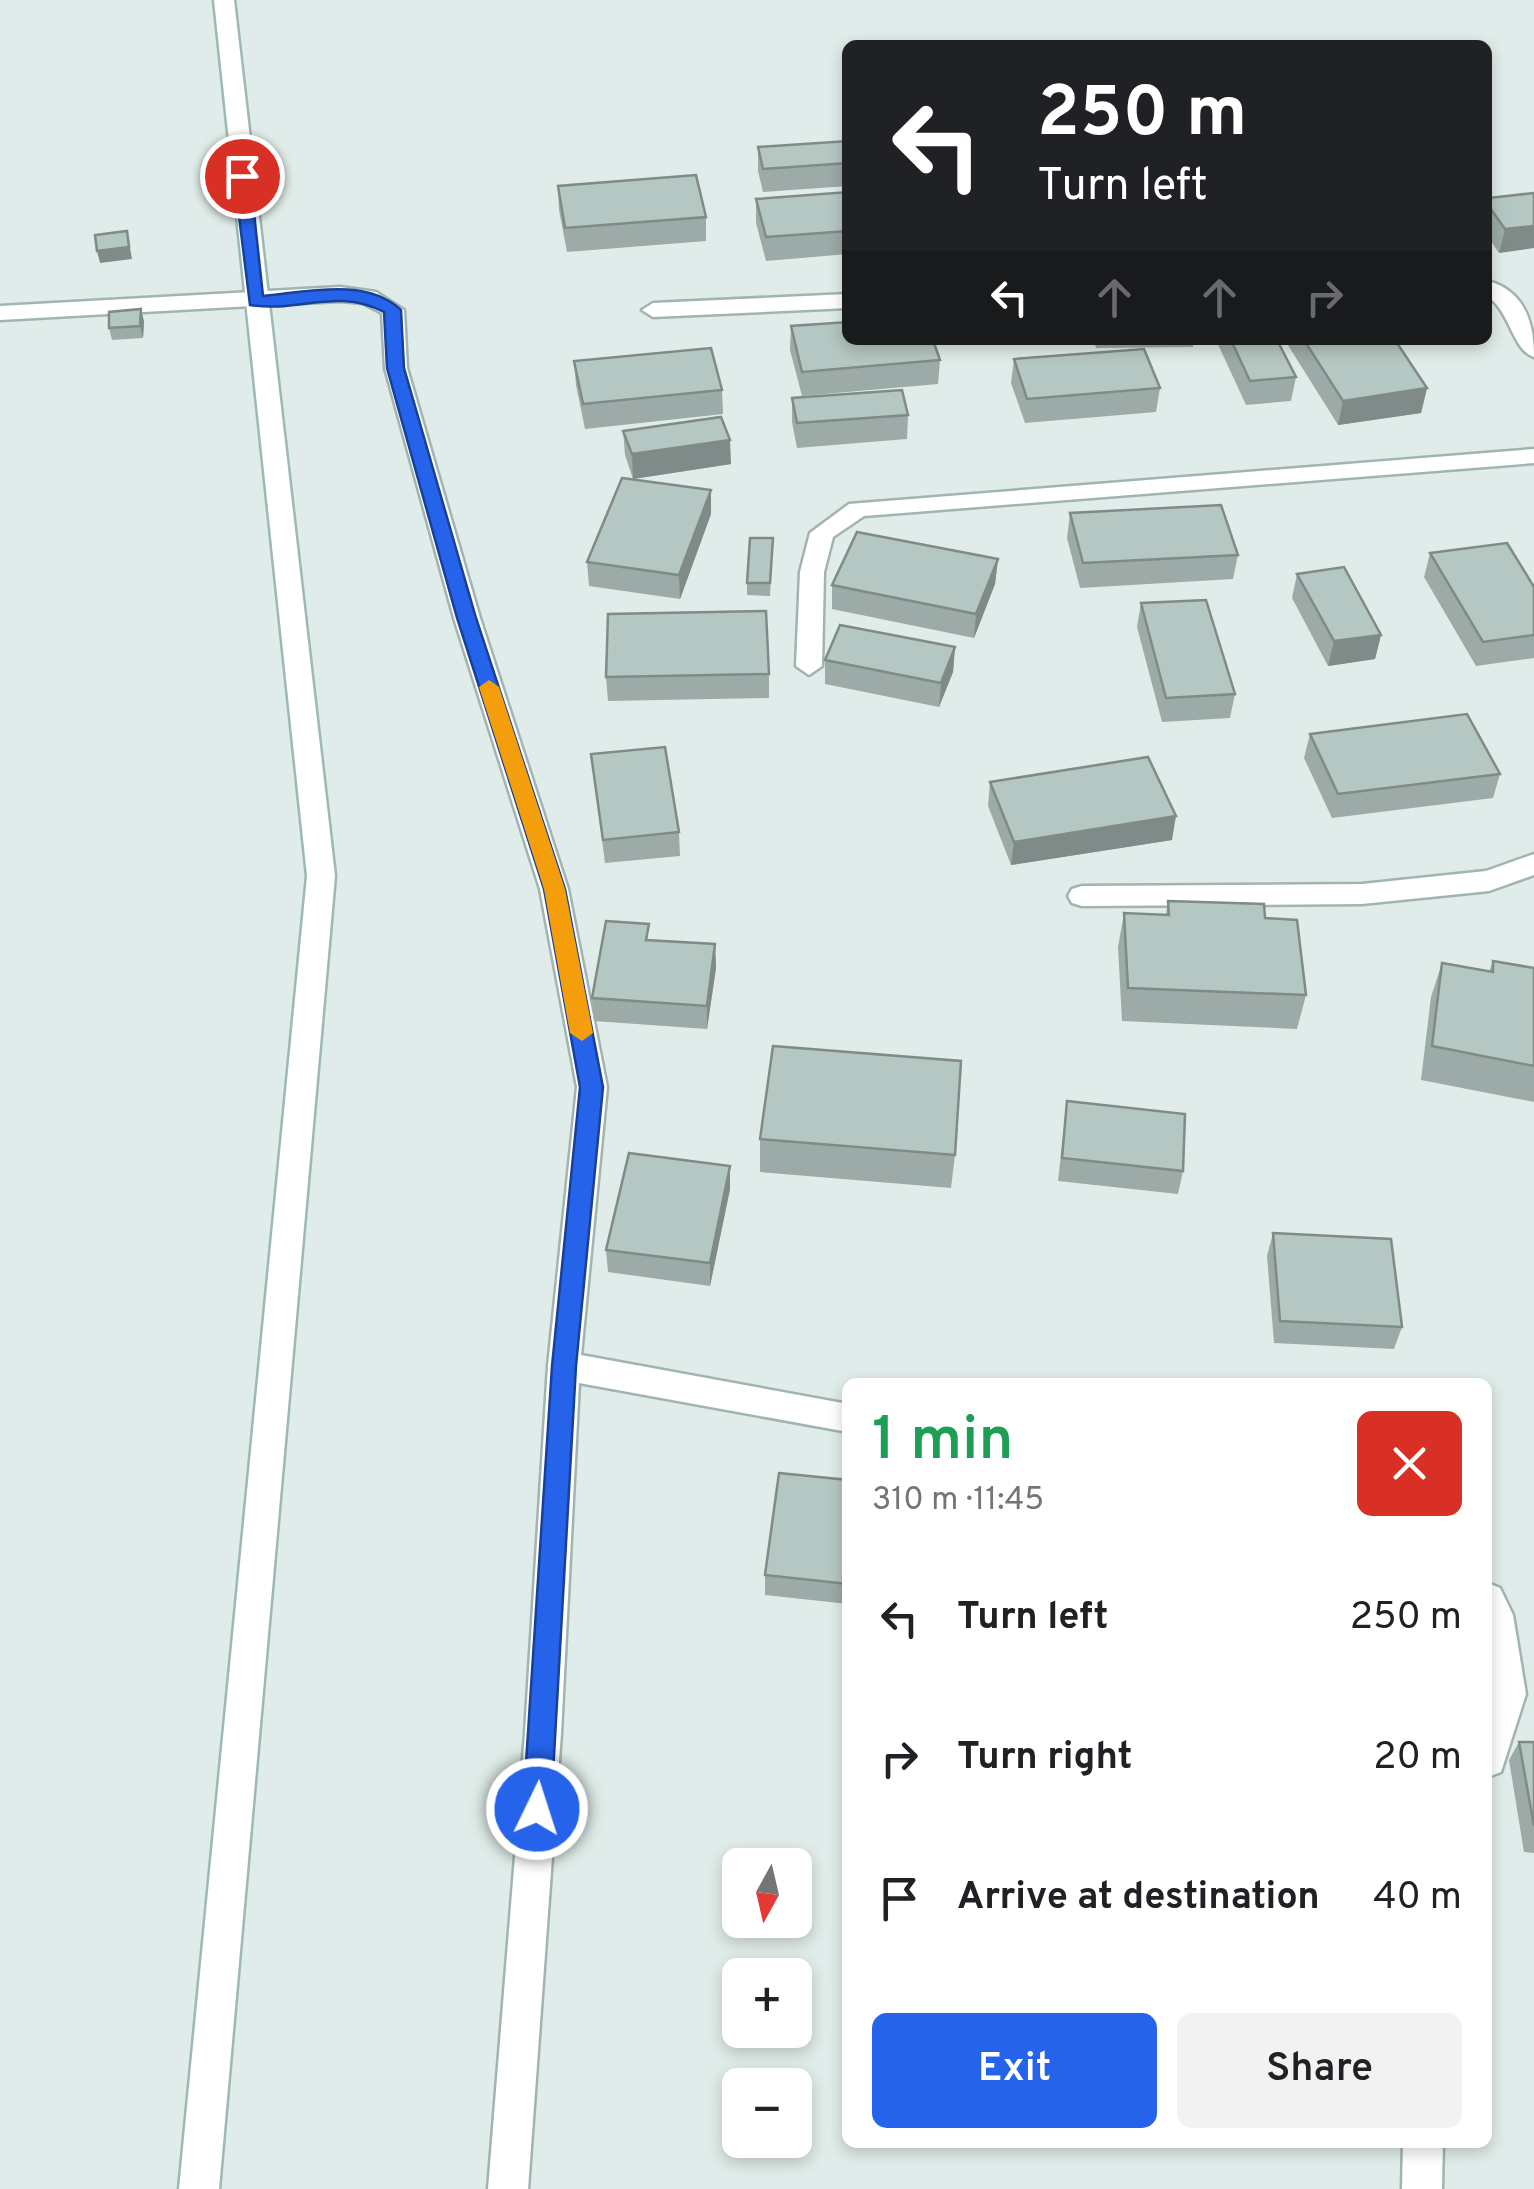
<!DOCTYPE html>
<html lang="en">
<head>
<meta charset="utf-8">
<style>
	:root { --surface:#fff; --page:#f2f2f2; --text:#202124; --muted:#757577; --accent:#2563eb }
	body { margin:0; font-family:Overpass,sans-serif; background:var(--page); color:var(--text); height:100vh; display:flex; flex-direction:column; font-size:38px; white-space:nowrap }
	* { box-sizing:border-box; margin:0 }
	p { font-size:32px; color:var(--muted) }
	.icon { flex:none; width:55px; height:55px; fill:none; stroke:currentColor; stroke-width:2; stroke-linecap:round; stroke-linejoin:round }
	.map { position:relative; flex:1; overflow:hidden }
	.details { position:absolute; left:842px; top:1378px; width:650px; height:770px; display:flex; flex-direction:column; background:var(--surface); border-radius:15px; box-shadow:0 5px 15px #0003 }
	.details>* { flex:none }
	.top-card { position:absolute; left:842px; top:40px; width:650px; height:305px; border-radius:15px; box-shadow:0 5px 15px #0003; background:#202124; color:#fff; overflow:hidden }
	.needle { width:65px; rotate:188deg }
	.tools { position:absolute; left:722px; top:1848px; display:grid; gap:20px }
	.tools a { display:grid; place-items:center; width:90px; height:90px; border-radius:15px; background:var(--surface); box-shadow:0 5px 15px #0003; font-size:50px }
	.pin { position:absolute; display:grid; place-items:center; width:85px; height:85px; color:#fff; margin:-42px; border:5px solid #fff; border-radius:50%; box-shadow:0 2px 10px #0007 }
	.me { position:absolute; width:110px; margin:-55px; rotate:4deg; stroke-linejoin:round; filter:drop-shadow(0 0 8px #0008) }
	.turn { display:flex; align-items:center; gap:35px; height:210px; padding:0 30px; font-size:45px }
	.turn .icon { width:130px; height:130px; stroke-width:2.5 }
	.turn b { display:block; font-size:70px; line-height:85px }
	.lanes { display:flex; align-items:center; height:95px; padding:0 30px; background:#0003; justify-content:center; gap:50px; direction:ltr }
	.lanes .off { opacity:.35 }
	.round { display:grid; place-items:center; flex:none; width:105px; height:105px; border-radius:15px; background:var(--page) }
	.headline { display:flex; align-items:center; justify-content:space-between; height:170px; padding:0 30px }
	h1 { font-size:60px; font-weight:600; line-height:75px; color:#1e9e55 }
	.cta { display:flex; gap:20px; margin-top:auto; padding:20px 30px }
	.cta a { flex:1; height:115px; border-radius:15px; background:var(--accent); color:#fff; font-size:40px; font-weight:600; line-height:115px; text-align:center }
	.cta a+a { background:var(--page); color:var(--text) }
	ul { padding:0; list-style:none }
	li { display:flex; align-items:center; gap:30px; height:140px; padding:0 30px }
	li div { flex:1 }
	li b { display:block; font-size:38px }
	li em { font-style:normal }
	.map>svg:first-child { display:block }
	.lines { fill:none; stroke-linecap:round; stroke-linejoin:round }
	.service-casing { stroke:#a2b4b1; stroke-width:5 }
	.minor-casing { stroke:#a2b4b1; stroke-width:5 }
	.secondary-casing { stroke:#9db9b4; stroke-width:5 }
	.service { fill:#fff; fill-rule:evenodd }
	.minor { fill:#fff; fill-rule:evenodd }
	.secondary { fill:#fff; fill-rule:evenodd }
	.wall { fill:#9caba7 }
	.shaded-wall { fill:#7f8b88 }
	.building { fill:#b5c7c2; stroke:#7f8b88; stroke-width:2.5 }
	.route { fill:#2563eb; stroke:#184099; stroke-width:2.5 }
	.slow { fill:#f59e0b }
</style>
</head>
<body>
<div class="map">
<svg width="1534" height="2189" viewBox="0 0 1534 2189">
	<rect width="100%" height="100%" fill="#e0ece9"/>
	<g class="lines">
		<g class="service-casing">
			<g id="service">
				<path d="M1488,281C1525,291 1534,323 1534,357C1513,351 1510,311 1488,297Z"/>
				<polygon points="848,294 848,308 653,317 642,310 653,303"/>
				<polygon points="1534,449 1534,463 864,516 833,537 824,572 822,666 809,675 796,666 800,572 810,533 849,504"/>
				<polygon points="1534,854 1534,875 1489,891 1362,904 1082,906 1072,903 1068,896 1072,889 1082,886 1362,884 1486,871"/>
			</g>
		</g>
		<g class="minor-casing">
			<g id="minor">
				<polygon points="340,287 376,292 404,310 407,368 480,618 568,889 607,1087 581,1355 848,1404 848,1432 579,1383 561,1733 528,2189 488,2189 525,1733 548,1366 577,1087 540,889 454,618 385,368 382,313 363,303 340,301 0,320 0,306"/>
				<polygon points="1488,1583 1500,1588 1513,1615 1526,1694 1501,1772 1488,1777"/>
				<polygon points="1403,2142 1443,2142 1442,2189 1402,2189"/>
			</g>
		</g>
		<g class="secondary-casing">
			<polygon id="secondary" points="214,0 234,0 335,876 219,2189 179,2189 307,876"/>
		</g>
		<use href="#service" class="service"/>
		<use href="#minor" class="minor"/>
		<use href="#secondary" class="secondary"/>
	</g>
	<g class="wall">
		<polygon points="848,141 848,186 763,192 758,171 758,147"/>
		<polygon points="558,186 706,217 706,241 567,252 559,210"/>
		<polygon points="848,192 848,254 766,261 756,223 756,199"/>
		<polygon points="1534,193 1499,253 1488,237 1488,198"/>
		<polygon points="141,309 144,322 143,338 112,340 109,328"/>
		<polygon points="791,326 940,360 938,384 802,396 790,350"/>
		<polygon points="1094,340 1194,340 1193,347 1096,348"/>
		<polygon points="1216,340 1277,340 1296,377 1291,401 1246,405"/>
		<polygon points="1286,340 1395,340 1427,388 1421,413 1338,425 1286,342"/>
		<polygon points="1014,359 1160,388 1156,412 1025,423 1011,383"/>
		<polygon points="574,361 722,390 723,414 585,429 576,385"/>
		<polygon points="792,398 908,415 907,439 797,448 792,422"/>
		<polygon points="623,431 731,464 633,479 625,455"/>
		<polygon points="1070,513 1238,555 1233,579 1080,588 1067,538"/>
		<polygon points="711,514 680,599 589,586 587,562"/>
		<polygon points="773,538 770,596 747,595 747,583"/>
		<polygon points="1430,553 1534,587 1534,658 1476,666 1424,577"/>
		<polygon points="998,559 995,584 974,638 832,609 832,585"/>
		<polygon points="1297,574 1381,635 1375,659 1328,666 1292,598"/>
		<polygon points="1141,603 1235,694 1230,718 1162,722 1137,627"/>
		<polygon points="955,647 953,672 939,707 825,684 825,660"/>
		<polygon points="769,674 769,698 608,701 606,677"/>
		<polygon points="1310,734 1500,774 1493,798 1332,818 1304,758"/>
		<polygon points="591,754 679,832 680,856 605,863"/>
		<polygon points="990,782 1172,840 1011,865 988,806"/>
		<polygon points="1168,901 1265,918 1306,995 1297,1029 1122,1021 1118,947 1124,913 1166,914"/>
		<polygon points="650,940 715,944 716,968 707,1029 594,1021 592,998"/>
		<polygon points="1493,961 1534,968 1534,1102 1421,1080 1431,997 1442,963 1489,972"/>
		<polygon points="1067,1101 1183,1171 1178,1194 1058,1181"/>
		<polygon points="760,1139 955,1155 951,1188 760,1172"/>
		<polygon points="730,1189 710,1286 608,1272 606,1250"/>
		<polygon points="1273,1233 1402,1327 1394,1349 1274,1343 1267,1256"/>
		<polygon points="848,1480 848,1604 765,1595 765,1575"/>
		<polygon points="1519,1742 1534,1742 1534,1853 1524,1852 1509,1760"/>
	</g>
	<g class="shaded-wall">
		<polygon points="1534,226 1534,248 1499,253 1505,229"/>
		<polygon points="127,231 132,259 100,263 97,251"/>
		<polygon points="141,309 144,322 143,338 140,326"/>
		<polygon points="1427,388 1421,413 1338,425 1343,401"/>
		<polygon points="730,440 731,464 633,479 632,454"/>
		<polygon points="711,490 711,514 680,599 679,575"/>
		<polygon points="998,559 995,584 974,638 976,614"/>
		<polygon points="1381,635 1375,659 1328,666 1334,641"/>
		<polygon points="955,647 953,672 939,707 941,683"/>
		<polygon points="1176,816 1172,840 1011,865 1014,842"/>
		<polygon points="715,944 716,968 707,1029 707,1006"/>
		<polygon points="730,1166 730,1189 710,1286 710,1263"/>
	</g>
	<g class="building">
		<polygon points="848,141 848,163 763,169 758,147"/>
		<polygon points="696,175 706,217 565,228 558,186"/>
		<polygon points="848,192 848,231 766,237 756,199"/>
		<polygon points="1534,193 1534,226 1505,229 1488,205 1488,198"/>
		<polygon points="127,231 129,247 97,251 95,235"/>
		<polygon points="141,309 140,326 109,328 109,312"/>
		<polygon points="848,322 848,340 933,340 940,360 802,372 791,326"/>
		<polygon points="1231,340 1277,340 1296,377 1250,381"/>
		<polygon points="1304,340 1395,340 1427,388 1343,401"/>
		<polygon points="711,348 722,390 583,404 574,361"/>
		<polygon points="1144,349 1160,388 1027,399 1014,359"/>
		<polygon points="902,390 908,415 797,423 792,398"/>
		<polygon points="721,417 730,440 632,454 623,431"/>
		<polygon points="622,478 711,490 679,575 587,562"/>
		<polygon points="1221,505 1238,555 1083,563 1070,513"/>
		<polygon points="857,532 998,559 976,614 832,585"/>
		<polygon points="750,538 773,538 770,583 747,583"/>
		<polygon points="1507,543 1534,587 1534,635 1483,642 1430,553"/>
		<polygon points="1344,567 1381,635 1334,641 1297,574"/>
		<polygon points="1206,600 1235,694 1166,698 1141,603"/>
		<polygon points="766,611 769,674 606,677 608,614"/>
		<polygon points="840,625 955,647 941,683 825,660"/>
		<polygon points="1467,714 1500,774 1338,794 1310,734"/>
		<polygon points="665,747 679,832 603,840 591,754"/>
		<polygon points="1148,757 1176,816 1014,842 990,782"/>
		<polygon points="1168,901 1264,904 1265,918 1297,920 1306,995 1128,988 1124,913 1169,915"/>
		<polygon points="606,921 649,924 646,940 715,944 707,1006 592,998"/>
		<polygon points="1493,961 1534,968 1534,1066 1432,1046 1442,963 1493,972"/>
		<polygon points="773,1046 961,1061 955,1155 760,1139"/>
		<polygon points="1067,1101 1185,1114 1183,1171 1062,1158"/>
		<polygon points="629,1153 730,1166 710,1263 606,1250"/>
		<polygon points="1273,1233 1391,1239 1402,1327 1280,1321"/>
		<polygon points="779,1473 848,1480 848,1584 765,1575"/>
		<polygon points="1519,1742 1534,1742 1534,1826"/>
	</g>
	<path class="route" d="M242,171L250,176L263,296C307,292 366,277 401,310L404,368L476,618L565,889L603,1087L576,1366L551,1809L547,1818L537,1822L527,1818L523,1809L552,1366L580,1087L544,889L457,618L387,368L384,312C337,287 298,313 250,305L234,176Z"/>
	<polygon class="slow" points="489,680 499,687 565,889 593,1033 582,1041 570,1033 544,889 479,687"/>
</svg>
<div class="tools">
<a><svg class="needle" viewBox="-14 -14 28 28"><path d="M0-13l5 13h-10z" fill="#e53935"/><path d="M0 13l5-13h-10z" fill="#757577"/></svg></a>
<a>+</a>
<a>−</a>
</div>
<div class="pin" style="left:242px;top:176px;background:#d93025"><svg class="icon" aria-label="arrive" viewBox="0 0 24 24"><path d="M6 21V4h12l-3 4 3 4H6"/></svg></div>
<svg class="me" style="left:537px;top:1809px" viewBox="-20 -20 40 40"><circle r="17" fill="#2563eb" stroke="#fff" stroke-width="3"/><path d="M0-11L8 9 0 5-8 9z" fill="#fff"/></svg>
<div class="top-card">
<div class="turn"><svg class="icon" aria-label="left" viewBox="0 0 24 24"><path d="M17 20v-9H6M10 6l-5 5 5 5"/></svg><div><b>250 m</b>Turn left</div></div>
<div class="lanes"><svg class="icon" aria-label="left" viewBox="0 0 24 24"><path d="M17 20v-9H6M10 6l-5 5 5 5"/></svg><svg class="icon off" aria-label="ahead" viewBox="0 0 24 24"><path d="M12 20V5M6 11l6-6 6 6"/></svg><svg class="icon off" aria-label="ahead" viewBox="0 0 24 24"><path d="M12 20V5M6 11l6-6 6 6"/></svg><svg class="icon off" aria-label="right" viewBox="0 0 24 24"><path d="M7 20v-9h11M14 6l5 5-5 5"/></svg></div>
</div>
<section class="details">
<div class="headline"><div><h1>1 min</h1><p>310 m · 11:45</p></div><a class="round" style="background:#d93025;color:#fff"><svg class="icon" aria-label="close" viewBox="0 0 24 24"><path d="M6 6l12 12M18 6L6 18"/></svg></a></div>
<ul>
<li><svg class="icon" aria-label="left" viewBox="0 0 24 24"><path d="M17 20v-9H6M10 6l-5 5 5 5"/></svg><div><b>Turn left</b></div><em>250 m</em></li>
<li><svg class="icon" aria-label="right" viewBox="0 0 24 24"><path d="M7 20v-9h11M14 6l5 5-5 5"/></svg><div><b>Turn right</b></div><em>20 m</em></li>
<li><svg class="icon" aria-label="arrive" viewBox="0 0 24 24"><path d="M6 21V4h12l-3 4 3 4H6"/></svg><div><b>Arrive at destination</b></div><em>40 m</em></li>
</ul>
<div class="cta"><a>Exit</a><a>Share</a></div>
</section>
</div>
</body>
</html>
